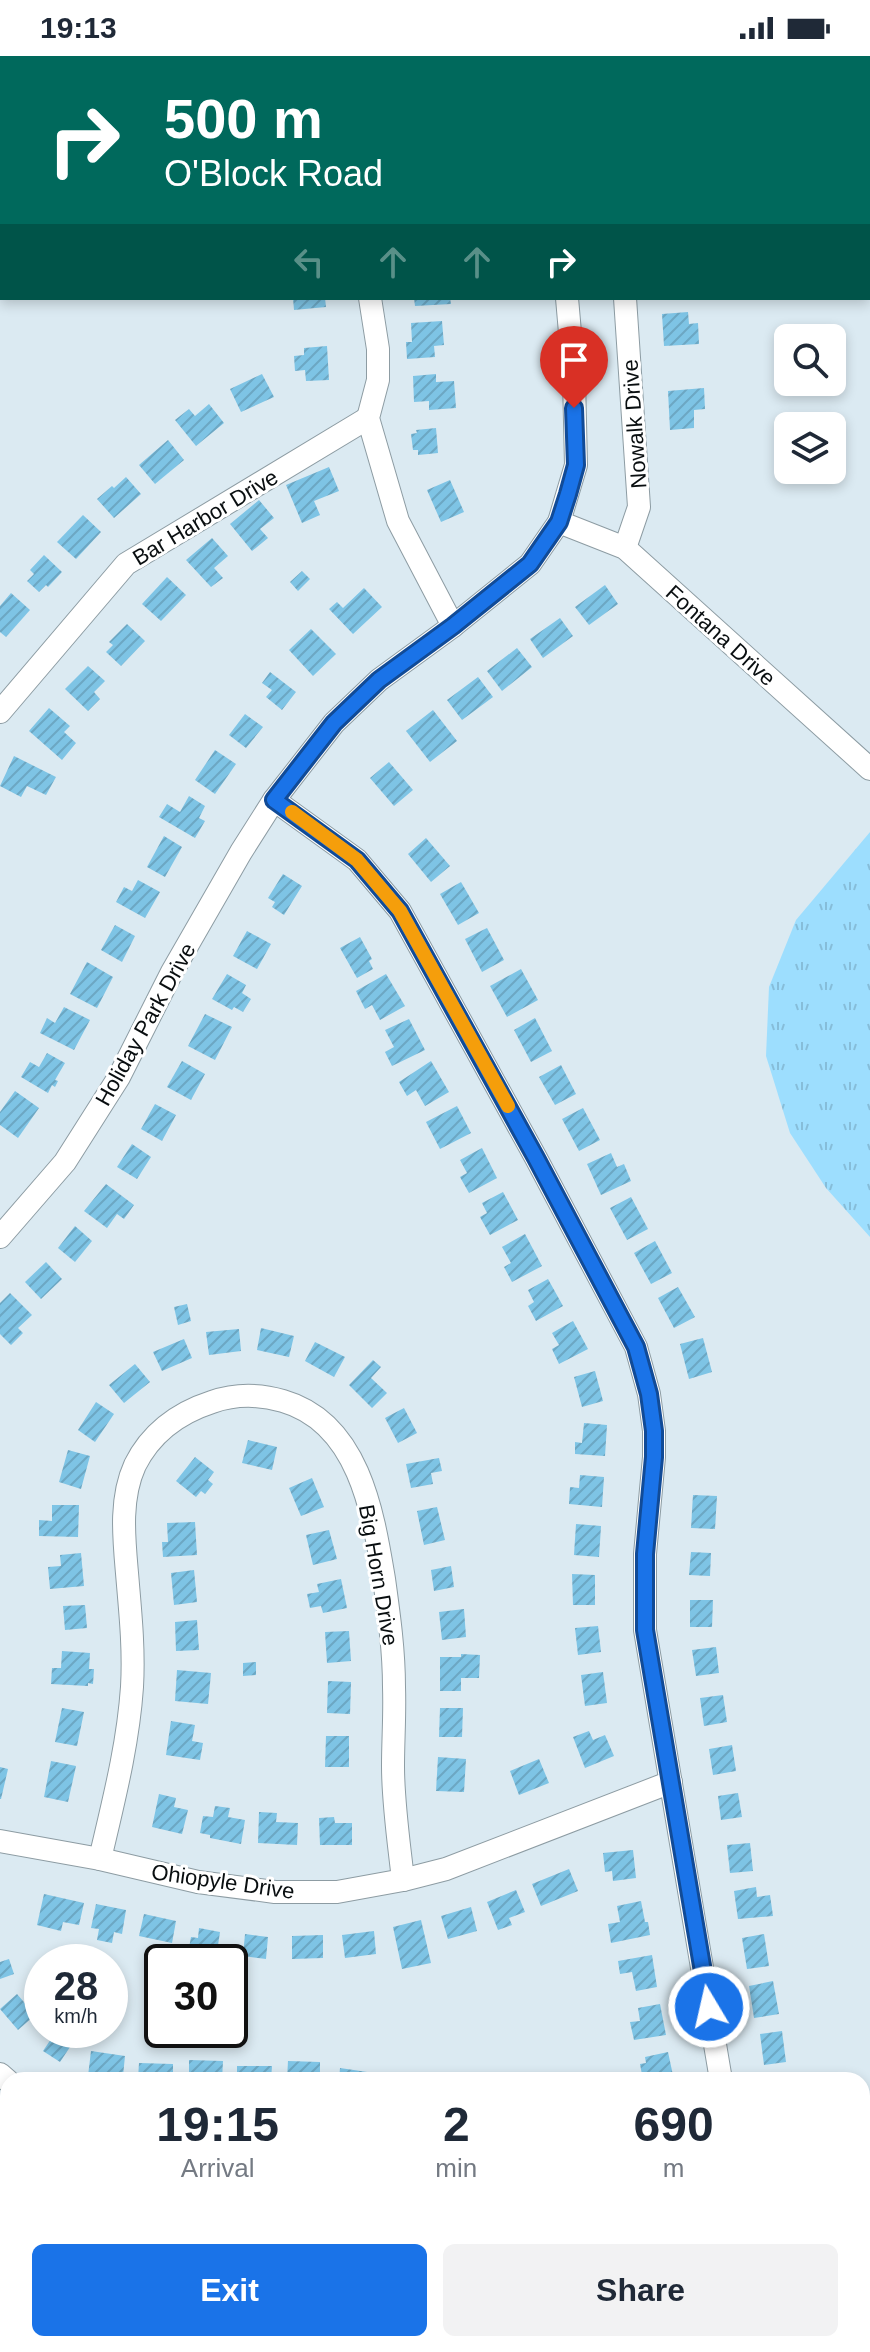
<!DOCTYPE html>
<html lang="en">
<head>
<meta charset="utf-8">
<style>
	:root { --surface:#fff; --page:#f2f2f3; --text:#1f2937; --muted:#747a83; --accent:#1a73e8 }
	body { margin:0; font-family:Arial,sans-serif; background:var(--page); color:var(--text); height:100vh; display:flex; flex-direction:column; font-size:30px; white-space:nowrap }
	* { box-sizing:border-box; margin:0 }
	p { font-size:26px; color:var(--muted) }
	.icon { flex:none; width:44px; height:44px; fill:none; stroke:currentColor; stroke-width:2; stroke-linecap:round; stroke-linejoin:round }
	.map { position:relative; flex:1; overflow:hidden }
	.drawer { position:absolute; left:0px; top:2016px; width:870px; height:280px; display:flex; flex-direction:column; background:var(--surface); border-radius:24px 24px 0 0; box-shadow:0 4px 12px #0003 }
	.drawer>* { flex:none }
	.hud { position:absolute; left:0px; top:0px; width:870px; height:244px; box-shadow:0 4px 12px #0003; background:#00695c; color:#fff; overflow:hidden }
	.controls { position:absolute; left:774px; top:268px; display:grid; gap:16px }
	.controls a { display:grid; place-items:center; width:72px; height:72px; border-radius:12px; background:var(--surface); box-shadow:0 4px 12px #0003; font-size:40px }
	.speed { position:absolute; left:24px; top:1888px; display:flex; gap:16px; font-size:40px; font-weight:700; text-align:center }
	.speed>* { display:grid; place-content:center; width:104px; height:104px; border-radius:50%; background:var(--surface); box-shadow:0 4px 12px #0003; line-height:1 }
	.speed small { font-size:20px; font-weight:400 }
	.speed .limit { border:4px solid #111; border-radius:12px; background:#fff; color:#111 }
	.pin { position:absolute; display:grid; place-items:center; width:68px; height:68px; color:#fff; margin:-82px -34px; border-radius:50% 50% 50% 0; rotate:-45deg; box-shadow:0 0 8px #0007 }
	.pin .icon { rotate:45deg }
	.me { position:absolute; width:88px; margin:-44px; rotate:351deg; stroke-linejoin:round; filter:drop-shadow(0 0 6px #0008) }
	.turn { display:flex; align-items:center; gap:28px; height:168px; padding:0 32px; font-size:36px }
	.turn .icon { width:104px; height:104px; stroke-width:2.5 }
	.turn b { display:block; font-size:56px; line-height:68px }
	.lanes { display:flex; align-items:center; height:76px; padding:0 32px; background:#0003; justify-content:center; gap:40px; direction:ltr }
	.lanes .off { opacity:.35 }
	.eta { display:flex; justify-content:space-evenly; align-items:center; height:136px; text-align:center }
	.eta b { font-size:48px; font-weight:700; line-height:56px }
	.button { display:flex; gap:16px; margin-top:auto; padding:16px 32px }
	.button a { flex:1; height:92px; border-radius:12px; background:var(--accent); color:#fff; font-size:32px; font-weight:700; line-height:92px; text-align:center }
	.button a+a { background:var(--page); color:var(--text) }
	.status { display:flex; justify-content:space-between; align-items:center; height:56px; padding:0 40px; background:var(--surface); direction:ltr }
	.status svg { height:22px; fill:currentColor }
	.map>svg:first-child { display:block }
	.park { fill:url(#park-tufts) }
	.building { fill:url(#building-hatch) }
	.lines { fill:none; stroke-linecap:round; stroke-linejoin:round }
	.minor-casing { stroke:#8d9ca3; stroke-width:24 }
	.minor { stroke:#fff; stroke-width:22 }
	.route-casing { stroke:#114b97; stroke-width:20 }
	.route { stroke:#1a73e8; stroke-width:14 }
	.slow { stroke:#f59e0b; stroke-width:14 }
	.labels { text-anchor:middle; stroke-width:6; stroke-linejoin:round; paint-order:stroke }
	.street-label { font-size:22px; fill:#090e10; stroke:#fff }
</style>
</head>
<body>
<div class="status"><b>19:13</b><svg viewBox="0 0 49 12"><path d="M0 12V9h3v3zM5 12V6h3v6zM10 12V3h3v9zM15 12V0h3v12zM26 1h20v11H26zM47 4h2v5h-2z"/></svg></div>
<div class="map">
<svg width="870" height="2296" viewBox="0 0 870 2296">
	<defs>
		<pattern id="park-tufts" width="24" height="20" patternUnits="userSpaceOnUse" patternTransform="scale(2)"><rect width="24" height="20" fill="#9ddefe"/><path d="M3 7l-1-3M5 7V3M7 7l1-3M15 17l-1-3M17 17v-4M19 17l1-3" fill="none" stroke="#86bdd9"/></pattern>
		<pattern id="building-hatch" width="6" height="6" patternUnits="userSpaceOnUse" patternTransform="scale(2)"><rect width="6" height="6" fill="#7ec4e5"/><path d="M-1 1l2-2M0 6l6-6M5 7l2-2" fill="none" stroke="#6ca7c3"/></pattern>
	</defs>
	<rect width="100%" height="100%" fill="#dbeaf2"/>
	<polygon class="park" points="870,776 870,1181 826,1132 790,1077 766,1000 769,931 796,864"/>
	<g class="building">
		<polygon points="293,242 325,242 326,251 294,254"/>
		<polygon points="414,242 450,242 451,248 415,250"/>
		<polygon points="688,256 689,268 698,267 699,288 664,290 662,258"/>
		<polygon points="442,265 444,289 434,290 435,301 407,303 406,286 412,286 411,267"/>
		<polygon points="327,290 329,324 306,325 305,314 295,315 294,300 304,299 304,292"/>
		<polygon points="262,318 274,341 241,356 230,333"/>
		<polygon points="436,318 436,326 454,325 456,352 429,354 429,345 414,346 413,320"/>
		<polygon points="704,332 705,353 694,354 694,372 670,374 668,335"/>
		<polygon points="209,348 224,367 196,390 175,364 189,353 195,360"/>
		<polygon points="436,372 438,397 418,399 418,394 413,394 411,378 417,377 416,374"/>
		<polygon points="168,384 184,404 155,428 139,409"/>
		<polygon points="329,411 339,435 314,445 320,459 302,467 286,429"/>
		<polygon points="126,421 141,438 114,462 97,443 112,430 114,432"/>
		<polygon points="450,424 464,456 441,466 427,434"/>
		<polygon points="259,444 274,462 260,473 268,482 252,495 230,468"/>
		<polygon points="83,459 101,476 76,503 57,486"/>
		<polygon points="212,482 228,500 214,512 223,522 211,531 186,504"/>
		<polygon points="44,499 62,516 48,531 46,529 39,536 27,525 34,518 30,514"/>
		<polygon points="302,515 310,523 298,535 290,526"/>
		<polygon points="167,521 186,539 161,565 142,548"/>
		<polygon points="605,529 618,548 589,569 575,551"/>
		<polygon points="364,532 382,551 353,578 329,553 337,546 343,552"/>
		<polygon points="11,537 30,554 6,581 0,576 0,550"/>
		<polygon points="560,562 573,580 543,602 530,583"/>
		<polygon points="127,568 145,585 121,610 106,596 113,589 109,586"/>
		<polygon points="311,573 336,598 313,620 289,594"/>
		<polygon points="517,592 532,611 502,635 487,615"/>
		<polygon points="88,610 105,625 94,636 100,643 88,655 65,633"/>
		<polygon points="270,616 296,636 282,654 266,641 272,634 262,627"/>
		<polygon points="478,621 493,641 462,664 447,644"/>
		<polygon points="49,652 70,670 64,676 76,687 62,704 29,675"/>
		<polygon points="433,654 457,685 430,706 406,675"/>
		<polygon points="245,658 263,671 246,692 229,679"/>
		<polygon points="215,694 236,708 215,738 195,724"/>
		<polygon points="14,700 56,721 46,739 27,730 21,741 0,730"/>
		<polygon points="389,706 413,734 394,750 370,722"/>
		<polygon points="189,740 205,750 199,762 205,765 195,782 159,761 167,748 180,756"/>
		<polygon points="164,780 182,791 165,821 147,811"/>
		<polygon points="426,782 450,810 431,826 408,798"/>
		<polygon points="283,818 302,830 284,859 272,851 275,846 268,842"/>
		<polygon points="138,824 160,836 145,862 116,846 124,831 132,835"/>
		<polygon points="461,826 479,857 458,869 440,838"/>
		<polygon points="115,869 135,880 122,906 101,894"/>
		<polygon points="487,872 504,904 482,916 465,883"/>
		<polygon points="247,875 271,888 257,913 233,900"/>
		<polygon points="360,881 372,903 369,905 373,913 357,922 340,892"/>
		<polygon points="87,906 113,921 97,952 70,938"/>
		<polygon points="521,913 538,944 507,961 490,930"/>
		<polygon points="227,918 246,929 242,937 251,943 243,956 234,951 232,954 212,943"/>
		<polygon points="386,918 405,950 380,964 372,949 365,953 356,935"/>
		<polygon points="64,951 90,964 74,994 40,977 47,962 55,967"/>
		<polygon points="205,958 232,971 215,1004 188,990"/>
		<polygon points="535,962 552,995 531,1006 514,974"/>
		<polygon points="409,963 425,994 392,1010 385,996 394,991 385,974"/>
		<polygon points="47,997 65,1007 55,1024 58,1025 55,1031 52,1029 48,1037 21,1021 30,1006 39,1011"/>
		<polygon points="182,1005 205,1018 191,1044 167,1031"/>
		<polygon points="431,1005 449,1036 425,1050 416,1034 407,1040 399,1026"/>
		<polygon points="561,1009 576,1038 555,1049 539,1021"/>
		<polygon points="15,1035 39,1052 18,1082 0,1069 0,1056"/>
		<polygon points="155,1048 176,1059 162,1085 141,1073"/>
		<polygon points="457,1050 471,1077 440,1093 426,1066"/>
		<polygon points="583,1052 600,1084 579,1095 562,1063"/>
		<polygon points="132,1088 151,1101 137,1123 117,1111"/>
		<polygon points="482,1092 497,1122 469,1137 460,1121 467,1117 460,1104"/>
		<polygon points="611,1097 617,1111 624,1108 631,1125 601,1139 587,1108"/>
		<polygon points="106,1128 134,1149 124,1163 117,1158 107,1172 84,1155"/>
		<polygon points="503,1136 518,1164 490,1179 480,1161 487,1157 482,1147"/>
		<polygon points="631,1141 648,1173 627,1184 610,1152"/>
		<polygon points="75,1170 92,1185 75,1206 58,1192"/>
		<polygon points="525,1178 542,1210 512,1226 504,1211 511,1207 502,1191"/>
		<polygon points="655,1185 672,1217 651,1228 634,1197"/>
		<polygon points="46,1206 62,1223 41,1243 25,1226"/>
		<polygon points="548,1223 563,1250 536,1265 528,1250 534,1246 528,1234"/>
		<polygon points="678,1231 695,1261 674,1272 658,1242"/>
		<polygon points="10,1237 32,1259 18,1272 23,1277 11,1289 0,1278 0,1247"/>
		<polygon points="187,1248 191,1265 178,1269 174,1251"/>
		<polygon points="573,1265 588,1293 559,1308 552,1293 559,1289 552,1277"/>
		<polygon points="261,1272 294,1280 289,1301 257,1294"/>
		<polygon points="239,1273 241,1295 209,1299 206,1276"/>
		<polygon points="703,1282 712,1316 689,1323 680,1288"/>
		<polygon points="184,1283 192,1302 162,1315 153,1296"/>
		<polygon points="315,1286 345,1301 334,1321 305,1305"/>
		<polygon points="373,1304 381,1311 371,1322 387,1337 372,1352 349,1329"/>
		<polygon points="135,1308 150,1326 124,1347 109,1329"/>
		<polygon points="595,1315 603,1345 582,1351 574,1321"/>
		<polygon points="96,1346 114,1358 95,1386 78,1374"/>
		<polygon points="404,1352 417,1377 398,1387 385,1362"/>
		<polygon points="584,1367 607,1369 605,1400 575,1398 575,1386 582,1387"/>
		<polygon points="248,1384 277,1391 272,1414 242,1407"/>
		<polygon points="68,1394 90,1400 81,1433 59,1426"/>
		<polygon points="195,1401 214,1416 208,1424 213,1428 205,1438 201,1435 196,1441 176,1425"/>
		<polygon points="439,1402 442,1415 431,1417 433,1428 411,1432 406,1408"/>
		<polygon points="580,1419 604,1421 602,1451 569,1448 570,1431 579,1432"/>
		<polygon points="312,1422 324,1451 301,1460 289,1432"/>
		<polygon points="693,1439 717,1440 715,1473 691,1472"/>
		<polygon points="52,1449 79,1449 78,1481 39,1480 39,1464 52,1465"/>
		<polygon points="437,1451 445,1484 424,1489 417,1455"/>
		<polygon points="195,1466 197,1499 163,1501 162,1486 168,1486 167,1467"/>
		<polygon points="576,1468 601,1470 599,1501 574,1499"/>
		<polygon points="329,1474 337,1503 313,1509 306,1479"/>
		<polygon points="691,1496 711,1497 710,1520 689,1519"/>
		<polygon points="81,1497 84,1530 50,1533 48,1511 61,1510 60,1499"/>
		<polygon points="451,1510 454,1531 434,1535 431,1514"/>
		<polygon points="194,1514 197,1546 174,1549 171,1517"/>
		<polygon points="572,1518 595,1519 595,1549 573,1549"/>
		<polygon points="341,1523 347,1552 323,1557 321,1550 310,1552 307,1538 319,1536 317,1528"/>
		<polygon points="690,1544 713,1544 712,1571 690,1571"/>
		<polygon points="85,1549 87,1572 65,1574 63,1550"/>
		<polygon points="464,1553 466,1581 442,1584 439,1556"/>
		<polygon points="197,1564 199,1594 176,1595 175,1566"/>
		<polygon points="598,1570 601,1596 578,1599 575,1572"/>
		<polygon points="349,1575 351,1605 327,1607 325,1576"/>
		<polygon points="716,1591 719,1617 696,1620 692,1594"/>
		<polygon points="62,1595 90,1597 89,1613 94,1613 93,1628 88,1627 88,1630 51,1628 52,1612 61,1612"/>
		<polygon points="461,1598 480,1599 479,1622 461,1622 461,1635 440,1635 440,1601 461,1601"/>
		<polygon points="256,1606 256,1619 243,1620 243,1607"/>
		<polygon points="177,1614 211,1617 208,1648 175,1645"/>
		<polygon points="603,1616 607,1647 585,1650 581,1619"/>
		<polygon points="328,1625 351,1626 350,1658 327,1657"/>
		<polygon points="723,1639 727,1666 704,1670 700,1642"/>
		<polygon points="62,1652 84,1656 77,1690 55,1686"/>
		<polygon points="440,1652 463,1652 462,1681 439,1681"/>
		<polygon points="171,1665 195,1669 192,1685 203,1687 200,1704 166,1699"/>
		<polygon points="589,1675 593,1684 605,1679 614,1700 585,1712 573,1681"/>
		<polygon points="326,1680 349,1680 349,1711 325,1711"/>
		<polygon points="732,1689 736,1715 713,1719 709,1693"/>
		<polygon points="438,1701 466,1703 464,1736 436,1735"/>
		<polygon points="539,1703 549,1727 519,1739 510,1715"/>
		<polygon points="51,1705 76,1710 68,1746 44,1741"/>
		<polygon points="0,1711 8,1713 1,1743 0,1743"/>
		<polygon points="738,1737 742,1761 721,1764 718,1740"/>
		<polygon points="159,1738 176,1742 174,1751 188,1754 182,1778 152,1771"/>
		<polygon points="215,1750 230,1752 228,1761 245,1764 241,1788 210,1782 210,1779 200,1777 203,1760 213,1761"/>
		<polygon points="259,1756 277,1757 276,1766 298,1767 297,1789 258,1787"/>
		<polygon points="334,1761 335,1767 352,1767 352,1789 320,1789 319,1762"/>
		<polygon points="750,1787 753,1815 730,1817 727,1789"/>
		<polygon points="633,1794 636,1822 613,1825 612,1815 605,1816 603,1797"/>
		<polygon points="569,1813 578,1835 541,1850 532,1828"/>
		<polygon points="756,1831 757,1841 770,1839 773,1860 738,1863 734,1835"/>
		<polygon points="516,1834 525,1856 509,1862 512,1869 498,1874 487,1846"/>
		<polygon points="44,1838 84,1847 79,1869 63,1866 61,1875 37,1869"/>
		<polygon points="641,1845 645,1866 648,1866 650,1879 611,1887 608,1868 620,1866 617,1850"/>
		<polygon points="96,1848 126,1854 122,1878 114,1876 112,1887 97,1884 99,1873 91,1872"/>
		<polygon points="471,1851 477,1875 448,1883 441,1860"/>
		<polygon points="144,1858 176,1865 172,1887 139,1880"/>
		<polygon points="421,1864 431,1907 402,1913 393,1871"/>
		<polygon points="199,1872 220,1876 217,1896 207,1895 205,1906 187,1903 191,1881 198,1882"/>
		<polygon points="374,1875 376,1898 345,1902 342,1879"/>
		<polygon points="245,1878 268,1881 266,1903 243,1900"/>
		<polygon points="764,1878 769,1910 747,1913 742,1882"/>
		<polygon points="323,1879 323,1902 292,1903 292,1880"/>
		<polygon points="652,1899 657,1931 636,1935 632,1916 620,1918 618,1905"/>
		<polygon points="9,1903 14,1918 0,1923 0,1906"/>
		<polygon points="773,1925 779,1958 754,1962 749,1930"/>
		<polygon points="17,1938 35,1959 18,1974 0,1953"/>
		<polygon points="660,1948 666,1979 634,1984 630,1966 640,1965 638,1952"/>
		<polygon points="782,1975 786,2006 764,2009 760,1978"/>
		<polygon points="55,1977 72,1988 60,2006 43,1995"/>
		<polygon points="91,1995 125,2000 123,2020 104,2018 104,2022 88,2020"/>
		<polygon points="668,1996 674,2024 643,2024 640,2008 646,2007 645,2001"/>
		<polygon points="189,2004 223,2005 222,2024 189,2024"/>
		<polygon points="288,2005 320,2006 320,2024 287,2024"/>
		<polygon points="139,2007 173,2008 173,2024 138,2024"/>
		<polygon points="237,2010 272,2010 271,2024 237,2024"/>
		<polygon points="340,2012 374,2017 373,2024 339,2024"/>
		<polygon points="0,2075 8,2080 8,2107 0,2102"/>
		<polygon points="153,2288 175,2288 183,2296 161,2296"/>
		<polygon points="348,2288 384,2288 383,2296 346,2296"/>
		<polygon points="417,2288 436,2288 438,2296 409,2296 408,2290"/>
		<polygon points="591,2288 617,2288 613,2296 587,2296"/>
	</g>
	<g class="lines">
		<g class="minor-casing">
			<g id="minor">
				<polyline points="114,0 115,2"/>
				<polyline points="344,0 344,2"/>
				<polyline points="530,0 531,2"/>
				<polyline points="622,2 623,0"/>
				<polyline points="370,242 378,293 378,324 368,362 398,465 453,570"/>
				<polyline points="567,242 574,323 576,409 559,466 530,508 453,570 379,624 334,667 274,744 357,804 400,855 536,1102 636,1291 649,1338 654,1375 654,1401 645,1498 645,1574 721,2024"/>
				<polyline points="559,466 625,492 870,713"/>
				<polyline points="625,492 639,451 625,242"/>
				<polyline points="0,656 126,508 368,362"/>
				<polyline points="0,1181 65,1106 119,1021 172,916 241,796 274,744"/>
				<polyline points="0,1785 100,1803 198,1826 275,1836 337,1836 403,1824 446,1813 671,1726"/>
				<path d="M100,1803C113,1747 128,1690 132,1631C134,1597 131,1563 128,1529C125,1490 118,1446 135,1409C151,1377 178,1357 212,1346C235,1338 259,1338 283,1345C359,1367 373,1457 384,1523C389,1559 394,1595 394,1631C395,1658 393,1684 393,1710C393,1748 399,1787 403,1824"/>
				<polyline points="0,2018 8,2025"/>
				<polyline points="770,2288 772,2296"/>
				<polyline points="526,2296 532,2288"/>
			</g>
		</g>
		<use href="#minor" class="minor"/>
	</g>
	<g class="lines">
		<g class="route-casing">
			<polyline id="route" points="574,352 576,409 568,438 559,466 530,508 453,570 379,624 334,667 274,744 357,804 400,855 536,1102 636,1291 649,1338 654,1375 654,1401 645,1498 645,1574 709,1951"/>
		</g>
		<use href="#route" class="route"/>
		<polyline class="slow" points="292,756 357,804 400,855 508,1050"/>
	</g>
	<g class="labels">
		<g class="street-label">
			<text transform="translate(634 368) rotate(-94)" y="8">Nowalk Drive</text>
			<text transform="translate(205 461) rotate(-31)" y="8">Bar Harbor Drive</text>
			<text transform="translate(721 579) rotate(42)" y="8">Fontana Drive</text>
			<text transform="translate(145 968) rotate(-61)" y="8">Holiday Park Drive</text>
			<text transform="translate(379 1519) rotate(80)" y="8">Big Horn Drive</text>
			<text transform="translate(223 1825) rotate(8)" y="8">Ohiopyle Drive</text>
		</g>
	</g>
</svg>
<div class="controls">
<a><svg class="icon" aria-label="search" viewBox="0 0 24 24"><circle cx="10" cy="10" r="6"/><path d="M15 15l6 6"/></svg></a>
<a><svg class="icon" aria-label="layers" viewBox="0 0 24 24"><path d="M12 4l9 5-9 5-9-5zM3 14l9 5 9-5"/></svg></a>
</div>
<div class="speed"><div>28<small>km/h</small></div><div class="limit">30</div></div>
<div class="pin" style="left:574px;top:352px;background:#d93025"><svg class="icon" aria-label="arrive" viewBox="0 0 24 24"><path d="M6 21V4h12l-3 4 3 4H6"/></svg></div>
<svg class="me" style="left:709px;top:1951px" viewBox="-20 -20 40 40"><circle r="17" fill="#1a73e8" stroke="#fff" stroke-width="3"/><path d="M0-11L8 9 0 5-8 9z" fill="#fff"/></svg>
<div class="hud">
<div class="turn"><svg class="icon" aria-label="right" viewBox="0 0 24 24"><path d="M7 20v-9h11M14 6l5 5-5 5"/></svg><div><b>500 m</b>O'Block Road</div></div>
<div class="lanes"><svg class="icon off" aria-label="left" viewBox="0 0 24 24"><path d="M17 20v-9H6M10 6l-5 5 5 5"/></svg><svg class="icon off" aria-label="ahead" viewBox="0 0 24 24"><path d="M12 20V5M6 11l6-6 6 6"/></svg><svg class="icon off" aria-label="ahead" viewBox="0 0 24 24"><path d="M12 20V5M6 11l6-6 6 6"/></svg><svg class="icon" aria-label="right" viewBox="0 0 24 24"><path d="M7 20v-9h11M14 6l5 5-5 5"/></svg></div>
</div>
<section class="drawer">
<div class="eta">
<div><b>19:15</b><p>Arrival</p></div>
<div><b>2</b><p>min</p></div>
<div><b>690</b><p>m</p></div>
</div>
<div class="button"><a>Exit</a><a>Share</a></div>
</section>
</div>
</body>
</html>
